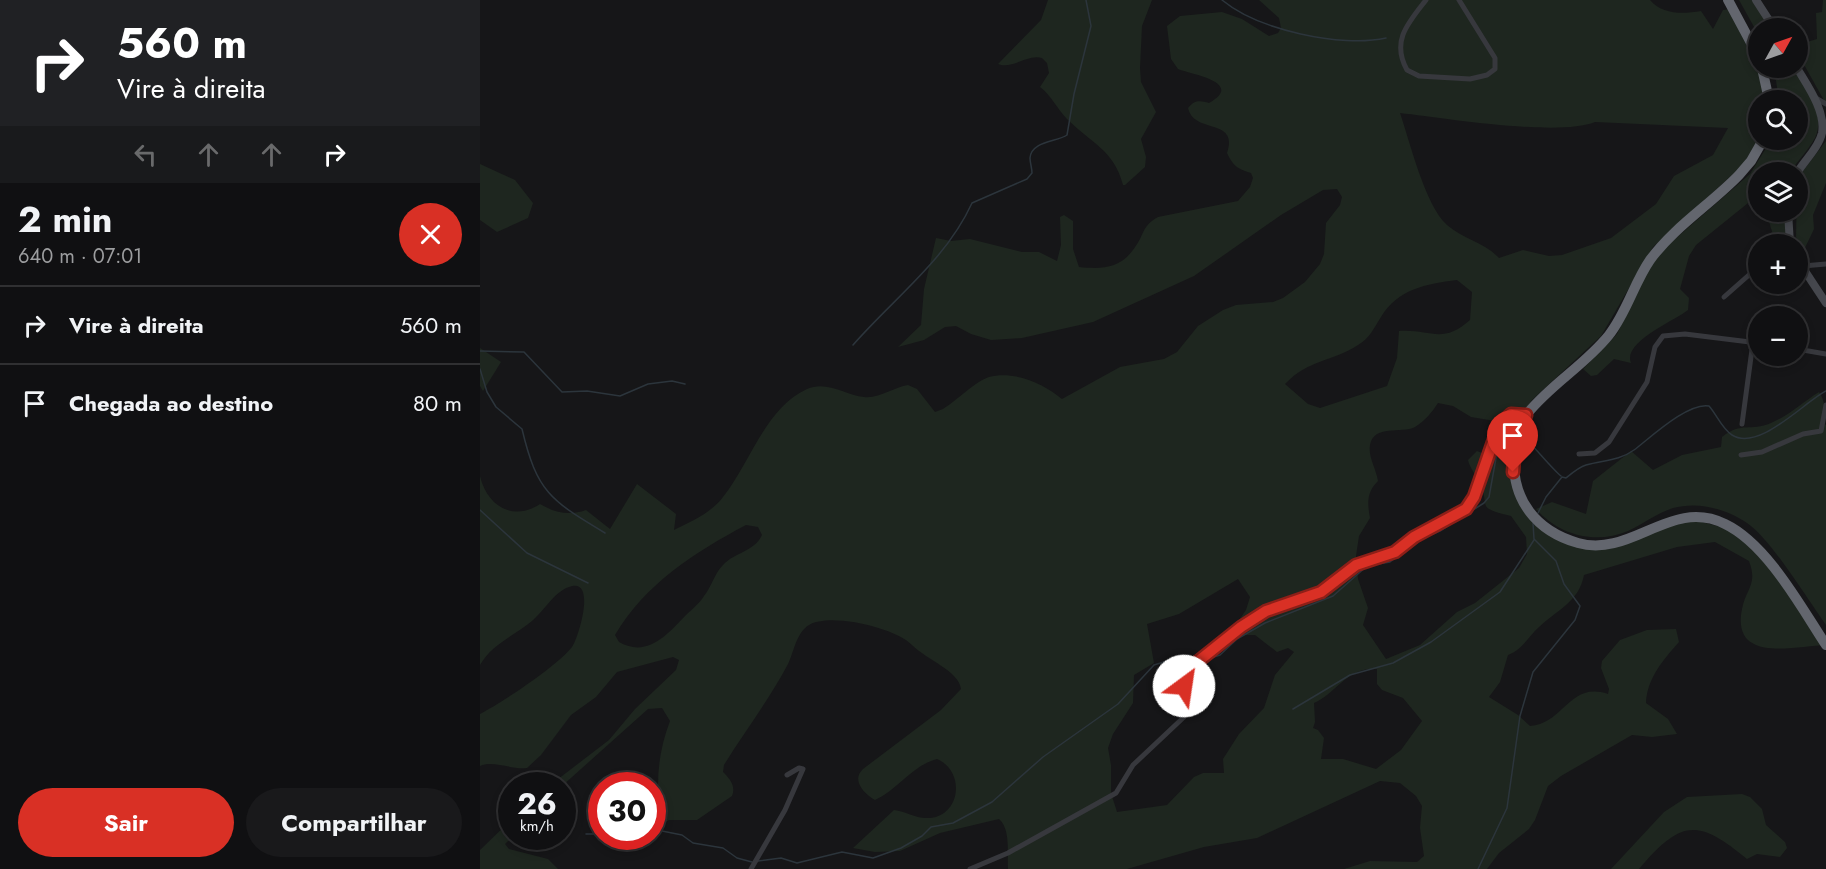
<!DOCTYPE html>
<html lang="pt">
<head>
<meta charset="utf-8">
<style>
	:root { --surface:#101012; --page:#19191b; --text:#f1f3f6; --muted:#9c9d9f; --line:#303032; --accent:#d93025 }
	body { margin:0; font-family:Jost,sans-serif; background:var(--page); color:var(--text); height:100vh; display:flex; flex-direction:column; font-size:22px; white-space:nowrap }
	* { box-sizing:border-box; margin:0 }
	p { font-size:20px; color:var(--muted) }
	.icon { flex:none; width:33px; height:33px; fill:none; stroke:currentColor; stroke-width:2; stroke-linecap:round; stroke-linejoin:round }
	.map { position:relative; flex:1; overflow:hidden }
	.sheet { display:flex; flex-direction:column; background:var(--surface); width:480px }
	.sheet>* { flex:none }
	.guide { background:#202124; color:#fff; overflow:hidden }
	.needle { width:39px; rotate:50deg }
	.fabs { position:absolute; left:1268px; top:18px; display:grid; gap:12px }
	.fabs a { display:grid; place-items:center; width:60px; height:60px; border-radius:50%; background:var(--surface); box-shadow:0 3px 9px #0003,0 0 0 2px var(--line); font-size:30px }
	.speed { position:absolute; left:18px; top:772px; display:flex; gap:12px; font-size:30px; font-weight:700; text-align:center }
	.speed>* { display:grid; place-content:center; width:78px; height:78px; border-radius:50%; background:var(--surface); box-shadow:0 3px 9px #0003,0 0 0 2px var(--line); line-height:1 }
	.speed small { font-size:15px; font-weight:400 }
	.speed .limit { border:9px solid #d22; background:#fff; color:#111 }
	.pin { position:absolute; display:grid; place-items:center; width:51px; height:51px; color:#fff; margin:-62px -26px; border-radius:50% 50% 50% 0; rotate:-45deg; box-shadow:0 0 6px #0007 }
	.pin .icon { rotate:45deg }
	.me { position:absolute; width:66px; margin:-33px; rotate:31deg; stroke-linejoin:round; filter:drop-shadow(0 0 4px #0008) }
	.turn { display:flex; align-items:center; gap:21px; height:126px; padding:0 18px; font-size:27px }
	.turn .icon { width:78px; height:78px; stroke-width:2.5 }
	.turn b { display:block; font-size:42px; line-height:51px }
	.lanes { display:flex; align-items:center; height:57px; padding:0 18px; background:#0003; justify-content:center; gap:30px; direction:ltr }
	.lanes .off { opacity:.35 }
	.round { display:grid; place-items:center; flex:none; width:63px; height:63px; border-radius:32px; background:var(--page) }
	.overview { display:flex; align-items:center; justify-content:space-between; height:102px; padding:0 18px }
	h1 { font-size:36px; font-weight:700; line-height:45px }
	.cta { display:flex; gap:12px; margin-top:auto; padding:12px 18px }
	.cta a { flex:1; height:69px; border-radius:36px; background:var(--accent); color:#fff; font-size:24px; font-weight:700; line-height:69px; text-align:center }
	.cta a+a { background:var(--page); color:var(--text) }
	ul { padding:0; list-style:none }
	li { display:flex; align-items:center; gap:18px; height:78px; padding:0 18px; border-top:2px solid var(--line) }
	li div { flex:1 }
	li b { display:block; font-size:22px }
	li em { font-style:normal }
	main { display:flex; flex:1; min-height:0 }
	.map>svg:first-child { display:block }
	.green { fill:#1e261f; fill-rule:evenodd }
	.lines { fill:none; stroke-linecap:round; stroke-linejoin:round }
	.stream { stroke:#2c353c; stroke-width:1.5 }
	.street { stroke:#37383d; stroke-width:5 }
	.secondary { stroke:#45474d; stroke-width:8 }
	.highway { stroke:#63666e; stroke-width:10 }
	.route-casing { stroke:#8d1f18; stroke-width:15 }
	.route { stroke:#d93025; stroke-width:10 }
</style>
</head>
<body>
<main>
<section class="sheet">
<div class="guide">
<div class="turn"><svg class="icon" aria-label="right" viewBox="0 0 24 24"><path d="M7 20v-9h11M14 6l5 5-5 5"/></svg><div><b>560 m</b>Vire à direita</div></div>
<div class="lanes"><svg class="icon off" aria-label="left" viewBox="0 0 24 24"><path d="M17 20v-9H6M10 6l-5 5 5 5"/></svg><svg class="icon off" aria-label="ahead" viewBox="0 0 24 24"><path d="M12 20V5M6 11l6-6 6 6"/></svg><svg class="icon off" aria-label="ahead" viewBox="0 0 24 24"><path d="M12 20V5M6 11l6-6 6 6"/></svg><svg class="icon" aria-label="right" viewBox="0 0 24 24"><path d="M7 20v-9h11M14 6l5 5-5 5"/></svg></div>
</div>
<div class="overview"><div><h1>2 min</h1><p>640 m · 07:01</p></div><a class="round" style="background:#d93025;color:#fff"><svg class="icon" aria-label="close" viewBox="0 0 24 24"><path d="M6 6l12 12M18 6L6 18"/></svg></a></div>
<ul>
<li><svg class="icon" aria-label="right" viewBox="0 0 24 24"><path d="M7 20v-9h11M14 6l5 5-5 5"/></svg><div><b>Vire à direita</b></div><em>560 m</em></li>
<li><svg class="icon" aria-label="arrive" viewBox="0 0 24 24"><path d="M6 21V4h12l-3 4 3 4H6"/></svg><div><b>Chegada ao destino</b></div><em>80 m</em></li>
</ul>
<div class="cta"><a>Sair</a><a>Compartilhar</a></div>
</section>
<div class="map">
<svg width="1346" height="869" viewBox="0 0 1346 869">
	<rect width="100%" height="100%" fill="#161618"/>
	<g class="green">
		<path d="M568,0H672L662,26L660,68L661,82L676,112L661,139L666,157L665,167L645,185H643C634,150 611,143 587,119C577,109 572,96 560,87L569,73L567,63L562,58C547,54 532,70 518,64L561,20Z"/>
		<path d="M779,0H1170C1183,15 1203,14 1221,11L1233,29L1243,10L1251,9L1278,57L1287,100H1278V140L1262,166L1173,247L1121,336L1052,400L1033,431L1015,421L991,417L973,406L958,403C953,411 944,422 935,427C921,434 894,424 890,445C888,457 896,468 898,481C887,492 887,502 890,518L879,536L876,556L878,579L888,608L883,625L906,659L940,645L977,612L995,603L1039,568L1047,554L1046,537L1031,516C993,507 1012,507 999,482C996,474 990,469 988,460L997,451L1011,457L1018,454L1023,442L1029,440L1030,478L1045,512L1109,547L1203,517L1264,533L1346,645C1315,646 1251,664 1262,609C1266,588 1278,585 1269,561L1235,542L1197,547L1104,575C1099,602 1077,610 1059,627C1048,637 1042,650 1028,655L1020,682L1009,697L1038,715L1050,726C1084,724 1089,681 1128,694L1129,689L1121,668L1122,661L1140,640L1167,630L1196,629L1199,642C1184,659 1167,678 1166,703L1188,719L1197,734L1172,737L1152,735L1081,776L1068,786L1055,820L1049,829L1019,853L1007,869H864L890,861L937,862L944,856L940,828L942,806L936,796L920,783L900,781L777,838L724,847L647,869H528C527,855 531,829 519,819L460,833L420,851L395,852L373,848L414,810C425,811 435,818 446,818C480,819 487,772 457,759C431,766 419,789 395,800C384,794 371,780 383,769L461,710L481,689C479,671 447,660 432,645C416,628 350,612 329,625C316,633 314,652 308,664C289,700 265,731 244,765L243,772C250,779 256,786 252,796L217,820H189L182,824C175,788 177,755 190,721L182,708L168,709L82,786H69L129,740L155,709L196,670L199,660L193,657L137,672L116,697L91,715L61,755L47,768C32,770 13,760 0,766V714C23,702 77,666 92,647C99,637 117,576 89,587C74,592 64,611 52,621C34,636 12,644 0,665V476C7,506 33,522 60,504C75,513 89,516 106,510L130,529L157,484L196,514L194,530C212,521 231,513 243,497C270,464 285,408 327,389C347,380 365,395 384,397C399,399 414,387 428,385L437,389L455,412L463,409C476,401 496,381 509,377C534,370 564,384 582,399L640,367L684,359L697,352L718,326L743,310L756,305L793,302L803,298L825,282L840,264L844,254L846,223L860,205L862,197L857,189L843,190L801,215L714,276L613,322L542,338L511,340L491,334L476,326L465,327L444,340L418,347L441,325L444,289L456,238L471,241L490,239L542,252H559L577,261L581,245L580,217L584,215L593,221V249L599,267C628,270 645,267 660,239C665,228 667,223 678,217L758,201L770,187L773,178L771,173C758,169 753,166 747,153C759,117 714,135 708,108C714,100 720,100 729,103C766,82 709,74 698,69L691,59L687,26L700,16L742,12L762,19L789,36L798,33L801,28L799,18ZM920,113C964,118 1079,137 1115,122L1248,128L1233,155L1194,176L1176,204L1131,238L1082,255L1069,256L1043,250L1019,258C1004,242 983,239 967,225C945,205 930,142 920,113ZM977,280L992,292L990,320C962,345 951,329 919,331L917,358L907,386L840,408L828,404L805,384C829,359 852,362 878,345C890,338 894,328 901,317C918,289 946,284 977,280ZM266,525L278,527L282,535C274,552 255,552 243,565C234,574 232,586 224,596C219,604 211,610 205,616C187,635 167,658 139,642L135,635C165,584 215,552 266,525ZM758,579L770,597L766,610L753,629L755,635H775L797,652L808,648L814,652L795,675L784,708L759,734L743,759L744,773H723L714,777L687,805L637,812L631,793V765L628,748L633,734L653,703L654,675L674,663L667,624L699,614ZM890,669H897V684L902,690L923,698L942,721L921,750L896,769L863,759H841L844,738L838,730L833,728L835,722L834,703C855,694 865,671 890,669Z"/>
		<polygon points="1259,0 1274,0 1292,28 1278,28 1278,34"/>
		<polygon points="1343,0 1346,0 1346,104 1317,52 1317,45 1337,39 1336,13 1342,12"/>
		<path d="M1294,68H1316C1327,87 1346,114 1335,138C1328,150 1318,161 1310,172H1278V195L1216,245L1209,256L1200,289L1209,298L1208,310C1196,320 1142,342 1151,363L1134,359L1117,375L1111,376L1103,369L1137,334L1168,270L1187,246L1270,174L1291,140H1317V100H1299Z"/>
		<polygon points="1346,141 1346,183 1333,215 1334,229 1322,254 1316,237 1317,187 1323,171"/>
		<polygon points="0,164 35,180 53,203 48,218 17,232 0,220"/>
		<polygon points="1286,212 1307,212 1308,242 1298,244 1295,241"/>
		<polygon points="0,348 21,362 3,391 0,386"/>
		<path d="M1339,392C1346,402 1345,411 1342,423L1346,425V625C1328,600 1290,538 1267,523C1246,509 1219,501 1193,508C1177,513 1163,524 1148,531C1115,545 1079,535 1056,509L1072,502L1106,514L1113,481L1151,451L1173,470L1202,455L1241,447L1242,437C1262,421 1270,432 1291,423C1308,416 1323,402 1339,392Z"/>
		<path d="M1262,794L1270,797L1282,809L1286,825L1305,842L1307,848L1300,857L1277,854L1267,859C1217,818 1201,820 1159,869H1131L1184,812L1207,797Z"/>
		<polygon points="31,820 32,837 25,844 29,849 68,859 78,869 0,869 0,850"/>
	</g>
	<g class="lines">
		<g class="stream">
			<path d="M742,0C778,30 861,48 906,38"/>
			<path d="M373,345C414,298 466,260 492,203L547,179L552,173C552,168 550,163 550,158C551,141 577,142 587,135L594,94L611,26L606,0"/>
			<polyline points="0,351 44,352 82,392 107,391 140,396 168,384 192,381 205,384"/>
			<path d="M0,369L7,392L16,407L42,429C57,492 70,500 125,533"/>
			<path d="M1043,437C1048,439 1072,469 1081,476"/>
			<polyline points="0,510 47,553 108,583"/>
			<path d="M1058,513L1066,497L1082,477L1086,478C1092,473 1099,467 1106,465C1123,460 1139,461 1154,450C1170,438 1208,402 1229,406C1237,415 1242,429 1252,435C1279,452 1324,402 1346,391"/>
			<polyline points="728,659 740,655 757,639 785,623 853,596 887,566 910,562 939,540 960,531 1004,503 1009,497 1020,436 1025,433 1032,433"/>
			<polyline points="813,709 870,675 913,663 951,642 1020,592 1054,540"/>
			<polyline points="172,829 202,835 213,843 243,848 257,858 272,862"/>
			<polyline points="106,834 122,834"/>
			<polyline points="278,861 301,858 317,863 362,852 393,858 421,848 442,836 451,827 473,823 512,802 563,757 638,704 674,665 687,661 703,663 713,660"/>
			<polyline points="998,869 1027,808 1040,716 1053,672 1095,620 1100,606 1084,584 1076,561 1054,539 1053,523"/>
		</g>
		<g class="street">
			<path d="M946,0C928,23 911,41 927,70L939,76L990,79L1007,75L1015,69V58L979,0"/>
			<polyline points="1334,97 1346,104"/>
			<polyline points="1323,266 1346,264"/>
			<polyline points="1244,297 1278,267"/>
			<polyline points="1317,349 1346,354"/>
			<polyline points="1262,424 1273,342"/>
			<polyline points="1099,454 1115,453 1129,442 1167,382 1175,347 1183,336 1205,334 1278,343"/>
			<polyline points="1261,455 1282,452 1323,434 1341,431 1346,405"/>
			<polyline points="271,869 305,810 323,769 319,768 307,775"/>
			<polyline points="490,869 528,853 636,793 653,765 704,717 708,704 704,686 706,673 761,627 786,611 841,592 876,565 915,552 934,537 986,509 1001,479 1016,431 1031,414 1046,415"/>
		</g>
		<g class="secondary">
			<polyline points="1276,0 1294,28"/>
			<path d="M1317,68C1327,85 1346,111 1342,133C1339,147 1325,160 1317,173"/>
			<polyline points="1308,212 1310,244"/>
			<polyline points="1317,259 1346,303"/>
		</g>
		<g class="highway">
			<polyline points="1248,0 1278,56"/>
			<polyline points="1282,68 1289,100"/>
			<path d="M1283,140L1271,161L1259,175C1231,204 1194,227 1170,260C1154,283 1147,312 1129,335C1105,365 1071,384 1047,414C1038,425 1035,443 1034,457C1032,500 1056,531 1098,543C1152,558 1191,497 1245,524C1287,544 1321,607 1346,645"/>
		</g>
	</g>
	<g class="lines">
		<g class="route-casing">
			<polyline id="route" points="704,686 706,673 711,667 761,627 786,611 841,592 876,565 915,552 934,537 986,509 994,497 1019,425 1031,414 1046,415 1035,446 1033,472"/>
		</g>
		<use href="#route" class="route"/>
	</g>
</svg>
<div class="fabs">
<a><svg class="needle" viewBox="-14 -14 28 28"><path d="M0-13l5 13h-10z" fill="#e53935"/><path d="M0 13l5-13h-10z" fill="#9c9d9f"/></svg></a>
<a><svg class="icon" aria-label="search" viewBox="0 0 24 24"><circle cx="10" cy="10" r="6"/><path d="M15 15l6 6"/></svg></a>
<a><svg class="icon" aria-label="layers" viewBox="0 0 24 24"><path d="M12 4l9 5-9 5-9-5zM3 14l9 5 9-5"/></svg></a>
<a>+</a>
<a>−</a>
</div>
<div class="speed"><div>26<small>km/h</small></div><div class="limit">30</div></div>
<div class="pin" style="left:1033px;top:472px;background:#d93025"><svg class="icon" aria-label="arrive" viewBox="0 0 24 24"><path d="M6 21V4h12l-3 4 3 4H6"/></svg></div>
<svg class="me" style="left:704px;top:686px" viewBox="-20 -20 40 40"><circle r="19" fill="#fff"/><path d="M0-13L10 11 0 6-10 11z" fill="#d93025"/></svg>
</div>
</main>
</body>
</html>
